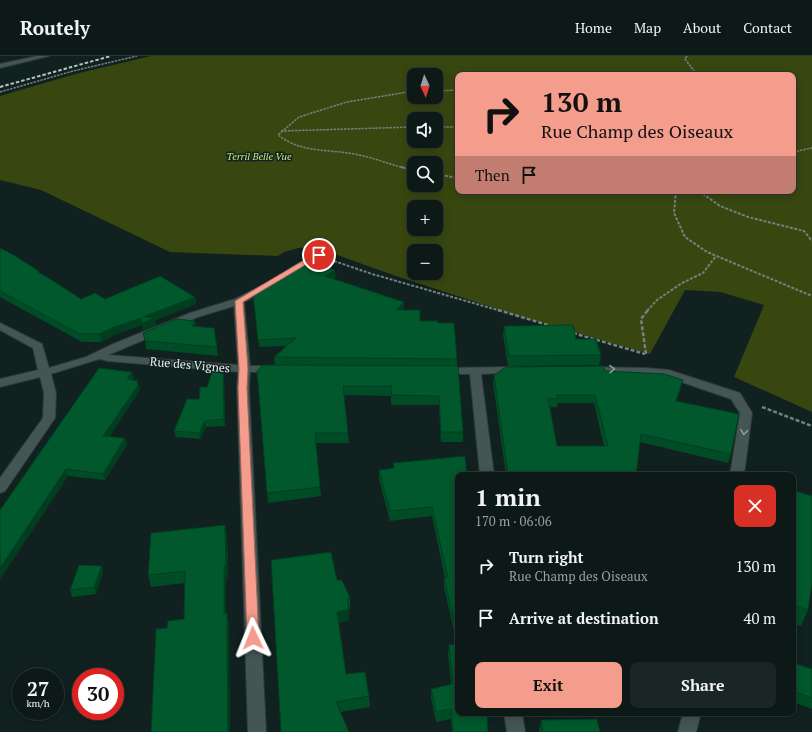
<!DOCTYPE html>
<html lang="en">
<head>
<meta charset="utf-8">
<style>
	:root { --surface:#0c1917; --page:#1a2624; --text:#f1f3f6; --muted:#9aa0a1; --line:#2c3836; --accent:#f49d8c }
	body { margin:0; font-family:"PT Serif",serif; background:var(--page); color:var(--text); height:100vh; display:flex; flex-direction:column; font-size:15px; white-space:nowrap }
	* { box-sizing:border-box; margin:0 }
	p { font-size:13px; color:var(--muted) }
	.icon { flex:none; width:22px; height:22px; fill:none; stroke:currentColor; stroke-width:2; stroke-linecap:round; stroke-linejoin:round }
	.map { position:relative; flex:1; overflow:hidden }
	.side { position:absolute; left:455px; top:416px; width:341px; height:244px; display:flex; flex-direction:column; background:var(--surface); border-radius:8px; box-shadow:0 2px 10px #0003,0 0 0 1px var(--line) }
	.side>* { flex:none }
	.top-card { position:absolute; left:455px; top:16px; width:341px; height:122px; border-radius:8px; box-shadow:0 2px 10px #0003,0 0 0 1px var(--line); background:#f49d8c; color:#111; overflow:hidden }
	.needle { width:26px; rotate:176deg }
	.fabs { position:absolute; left:407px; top:12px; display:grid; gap:8px }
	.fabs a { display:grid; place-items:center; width:36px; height:36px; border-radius:8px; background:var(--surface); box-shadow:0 2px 10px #0003,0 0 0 1px var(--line); font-size:20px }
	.speed { position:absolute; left:12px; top:612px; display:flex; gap:8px; font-size:20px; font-weight:700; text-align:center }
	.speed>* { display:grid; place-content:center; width:52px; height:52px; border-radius:50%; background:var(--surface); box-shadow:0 2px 10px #0003,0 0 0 1px var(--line); line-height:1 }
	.speed small { font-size:10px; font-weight:400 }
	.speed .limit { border:6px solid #d22; background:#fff; color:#111 }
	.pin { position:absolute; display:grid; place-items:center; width:34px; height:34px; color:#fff; margin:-17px; border:2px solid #fff; border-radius:50%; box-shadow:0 1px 4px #0007 }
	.me { position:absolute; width:44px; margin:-22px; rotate:358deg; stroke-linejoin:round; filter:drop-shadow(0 0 3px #0008) }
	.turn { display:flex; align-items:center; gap:14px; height:84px; padding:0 20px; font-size:18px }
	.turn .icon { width:52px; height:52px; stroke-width:2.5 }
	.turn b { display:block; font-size:28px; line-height:34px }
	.then { display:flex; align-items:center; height:38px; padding:0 20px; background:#0003; gap:8px; font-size:15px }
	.round { display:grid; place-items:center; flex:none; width:42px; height:42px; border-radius:8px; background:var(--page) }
	.overview { display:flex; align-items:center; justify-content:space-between; height:68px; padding:0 20px }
	h1 { font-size:24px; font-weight:800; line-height:30px }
	.action { display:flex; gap:8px; margin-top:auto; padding:8px 20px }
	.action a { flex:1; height:46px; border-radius:8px; background:var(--accent); color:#111; font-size:16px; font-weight:800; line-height:46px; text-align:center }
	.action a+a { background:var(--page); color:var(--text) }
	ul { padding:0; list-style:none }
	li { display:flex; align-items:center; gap:12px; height:52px; padding:0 20px }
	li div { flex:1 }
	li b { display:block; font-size:15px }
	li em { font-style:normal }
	header { display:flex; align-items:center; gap:24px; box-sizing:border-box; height:56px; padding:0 20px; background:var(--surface); border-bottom:1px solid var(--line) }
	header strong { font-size:19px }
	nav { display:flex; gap:22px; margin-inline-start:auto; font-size:14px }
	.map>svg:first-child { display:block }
	.green { fill:#384710; fill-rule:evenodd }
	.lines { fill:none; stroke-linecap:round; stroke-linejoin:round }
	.minor-casing { stroke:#2e3937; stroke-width:2 }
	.path-far2 { stroke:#73817f; stroke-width:1.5; stroke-dasharray:2.5 1; stroke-linecap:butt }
	.path-far1 { stroke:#73817f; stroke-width:2; stroke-dasharray:3 1.5; stroke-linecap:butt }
	.path { stroke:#73817f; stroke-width:2.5; stroke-dasharray:4 2; stroke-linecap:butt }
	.minor { fill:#435653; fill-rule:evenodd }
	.rail { stroke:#b7c3c1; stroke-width:2; stroke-dasharray:3.5 2; stroke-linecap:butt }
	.wall { fill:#004c26; fill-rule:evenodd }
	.shaded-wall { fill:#003e1f }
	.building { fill:#00582c; stroke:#003e1f; fill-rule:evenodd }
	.oneway { stroke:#8d9c9a }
	.route { fill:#f49d8c; stroke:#9f665b }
	.labels { text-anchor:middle; stroke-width:3; stroke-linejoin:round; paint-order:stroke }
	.far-park-label { font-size:10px; font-style:italic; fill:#cbea83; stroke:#10211f }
	.street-label { font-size:12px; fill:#e7f2f0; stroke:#10211f }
</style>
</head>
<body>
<header>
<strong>Routely</strong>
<nav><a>Home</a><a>Map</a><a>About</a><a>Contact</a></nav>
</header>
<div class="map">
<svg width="812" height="676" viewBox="0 0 812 676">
	<rect width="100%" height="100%" fill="#10211f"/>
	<path class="green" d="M151,0H812V356L734,321L764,249L720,236L685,234L650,298L515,259L393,219L315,191L298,192L284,196L278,200L170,196L41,134L0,124V40L79,17ZM414,19H436V41H414ZM458,19H793V135H458ZM414,63H436V85H414ZM414,107H436V129H414ZM414,151H436V173H414ZM414,195H436V217H414Z"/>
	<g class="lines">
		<g class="minor-casing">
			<g id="minor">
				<polygon points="37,0 49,0 0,12 0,8"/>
				<polygon points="319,196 322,197 324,199 322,201 300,214 296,215 291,212"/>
				<path d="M267,227L272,230L271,232L244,246L250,310H275L279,311L281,313L279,315L275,316H250L249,332L266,676H248L237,332L238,316L108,305L99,303L51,318L56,337L55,362L5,435L0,437V422L43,362L44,337L40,321L0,331V323L38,314L33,292L0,274V267L42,288L49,312L86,301L113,288L190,257L235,243ZM234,250L238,309L108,299L198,261Z"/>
				<polygon points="517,311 521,312 523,314 521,316 481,318 494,419 480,419 470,318 443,318 439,317 437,315 439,313 443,312"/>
				<polygon points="589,311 646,312 669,314 740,337 752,357 744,419 730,419 740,357 731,343 667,321 646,318 585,316 583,314 585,312"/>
				<polygon points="504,657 522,657 525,676 507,676"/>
				<polygon points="683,657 701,657 696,676 678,676"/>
			</g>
		</g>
		<g class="path-far2">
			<polyline points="687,0 685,3 697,19"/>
			<polyline points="436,35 458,34"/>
			<polyline points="0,36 73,15 137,0"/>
			<polyline points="436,71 458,71"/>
			<polyline points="281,75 414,71"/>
			<polyline points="793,96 812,92"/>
			<path d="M405,112C388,108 372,101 354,98C327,93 301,97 278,79L299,61L347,46L414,35"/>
		</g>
		<g class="path-far1">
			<polyline points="401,111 414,114"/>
			<polyline points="436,118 458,122"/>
			<polyline points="676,135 674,157 685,181 707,196 812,240"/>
			<polyline points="699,135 720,150 748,161 804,175 812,185"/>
			<polyline points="334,205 372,218 501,255"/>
			<polyline points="647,255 657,244 682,227 703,217 716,200"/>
		</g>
		<g class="path">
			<polyline points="498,254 551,270"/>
			<polyline points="573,277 645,298"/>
			<polyline points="646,298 641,263 648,254"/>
			<polyline points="762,351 812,370"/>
		</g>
		<use href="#minor" class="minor"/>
		<polyline class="rail" points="0,31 111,0"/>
	</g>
	<g class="wall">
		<polygon points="0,192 39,215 40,218 81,243 195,241 196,248 155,264 156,269 143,274 142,269 116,278 101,286 82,286 0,241"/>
		<polygon points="336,221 333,223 404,253 403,254 420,265 438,267 457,303 457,310 275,309 274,301 287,290 259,291 253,238"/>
		<polygon points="504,270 576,283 601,299 599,309 508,310 503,279"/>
		<polygon points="196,271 214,272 218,300 146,293 145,285"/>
		<polygon points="263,309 458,310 463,376 463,386 441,386 439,349 391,349 391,340 344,339 348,377 349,387 316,387 321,440 268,447 267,437"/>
		<path d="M605,315L681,332L676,345L731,398L728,407L640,386L636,419H506L493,327L494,319ZM558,347H594L604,390H557L550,351H557Z"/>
		<polygon points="132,316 134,323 133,324 140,331 140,334 109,381 125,382 127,389 105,424 68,420 0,523 0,454"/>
		<polygon points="224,316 225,370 206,371 200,383 176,381 174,375 199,343 207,331"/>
		<polygon points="393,407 458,419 458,657 488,676 452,676 451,663 436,666 431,642 431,633 451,628 448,599 449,589 457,588 444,532 444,522 445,522 432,460 390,465 379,423 379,414 393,412"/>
		<polygon points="793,434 808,554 801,570 793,568"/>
		<polygon points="227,480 228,521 226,522 226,557 229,569 167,572 184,563 185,527 151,531 148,519"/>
		<polygon points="103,516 96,538 72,541 70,534"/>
		<polygon points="337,524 350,542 350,553 349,554 349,564 339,567 346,618 369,640 370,651 340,656 281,676"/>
		<polygon points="793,607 812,613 812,653 793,646"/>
		<polygon points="657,657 666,657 665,660"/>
		<polygon points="541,664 600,676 539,676"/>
	</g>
	<g class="shaded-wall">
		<polygon points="335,214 336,221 325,227 325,220"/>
		<polygon points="195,241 196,248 155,264 156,269 143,274 142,269 116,278 101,286 99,278 114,271 143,261"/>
		<polygon points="404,246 404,253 396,262 396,254"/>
		<polygon points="195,265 197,273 192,270"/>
		<polygon points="223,310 224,316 225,370 224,363"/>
		<polygon points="132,316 134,323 129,330 127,323"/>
		<polygon points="683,324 681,332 674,353 676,345"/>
		<polygon points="138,325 140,334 105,387 103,380"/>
		<polygon points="205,365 206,371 200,383 199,377"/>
		<polygon points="125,382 127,389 105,424 103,418"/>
		<polygon points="66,413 68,420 0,523 0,512"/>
		<polygon points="225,469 227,480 228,521 226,522 226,570 224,558 224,510"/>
		<polygon points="102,510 103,516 96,538 94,531"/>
		<polygon points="349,553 349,564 338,567 337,556"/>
		<polygon points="227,557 229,569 230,676 228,676"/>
	</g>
	<g class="building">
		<polygon points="0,192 12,198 39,215 38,216 55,226 81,243 95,237 105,243 160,220 195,241 143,261 154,262 142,267 141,262 114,271 99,278 80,278 0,235"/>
		<polygon points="308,204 335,214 325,220 404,246 396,254 420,254 420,265 438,265 438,267 454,267 457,303 274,301 296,282 258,284 253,238"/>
		<polygon points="176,263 195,265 192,270 214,272 217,291 145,285 143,277"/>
		<polygon points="573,269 576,283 596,283 601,299 509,300 504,270"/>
		<polygon points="263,309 458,310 463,376 441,376 439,340 391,339 392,330 343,330 348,377 315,377 320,431 267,437 257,315"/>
		<polygon points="214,310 223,310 224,363 205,365 199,377 174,375 187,343 199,343 200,331 207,331"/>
		<path d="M603,310L605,315L664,318L683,324L676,345L739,358L731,398L641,378L636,419H508L494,319L506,311ZM557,339H595L608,390H557L548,342L558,343Z"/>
		<polygon points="99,312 132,316 127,323 138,325 137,328 139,328 103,380 125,382 103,418 66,413 0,512 0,454"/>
		<polygon points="465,400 467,419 458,419 458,580 444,522 448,522 432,451 390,455 379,414 394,412 393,407"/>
		<polygon points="683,417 727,417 726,419 682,419"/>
		<polygon points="793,434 812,440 812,527 808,554 793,549"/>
		<polygon points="225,469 226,510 224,510 224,558 227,557 228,676 151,676 156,573 167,572 168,565 184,563 185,515 148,519 151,477"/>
		<polygon points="331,496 337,524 342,524 350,542 347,543 349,553 337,556 346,618 365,616 369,640 336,646 349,676 281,676 271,504"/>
		<polygon points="79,509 102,510 94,531 70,534"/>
		<polygon points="458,588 458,657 487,657 488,676 453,676 451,653 436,656 431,633 453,628 449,589"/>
		<polygon points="793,607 812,613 812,642 793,635"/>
		<polygon points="597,663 600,676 543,676 541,664"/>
	</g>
	<defs><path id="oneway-chevron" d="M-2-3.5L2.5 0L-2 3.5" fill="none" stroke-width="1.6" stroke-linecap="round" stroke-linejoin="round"/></defs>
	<g class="oneway">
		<use href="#oneway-chevron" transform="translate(612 313) rotate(-1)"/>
		<use href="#oneway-chevron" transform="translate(744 376) rotate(98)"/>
	</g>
	<polygon class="route" points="316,197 321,197 322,199 243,246 248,313 247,332 259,582 257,586 253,587 249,586 247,582 238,332 239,313 235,245"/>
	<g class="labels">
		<g class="far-park-label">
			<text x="259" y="104">Terril Belle Vue</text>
		</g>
		<g class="street-label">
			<text transform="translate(190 309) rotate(5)" y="4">Rue des Vignes</text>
		</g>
	</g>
</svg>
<div class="fabs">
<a><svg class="needle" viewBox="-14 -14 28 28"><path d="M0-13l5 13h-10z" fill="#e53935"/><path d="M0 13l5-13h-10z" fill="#9aa0a1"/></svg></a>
<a><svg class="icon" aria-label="sound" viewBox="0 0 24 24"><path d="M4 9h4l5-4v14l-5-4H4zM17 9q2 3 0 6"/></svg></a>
<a><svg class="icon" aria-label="search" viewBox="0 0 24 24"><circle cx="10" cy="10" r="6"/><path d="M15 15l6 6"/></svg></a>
<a>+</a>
<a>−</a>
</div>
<div class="speed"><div>27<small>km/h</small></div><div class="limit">30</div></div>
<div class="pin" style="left:319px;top:199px;background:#d93025"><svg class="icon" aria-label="arrive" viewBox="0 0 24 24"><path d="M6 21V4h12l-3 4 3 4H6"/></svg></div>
<svg class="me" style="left:253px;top:582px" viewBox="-20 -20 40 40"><path d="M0-17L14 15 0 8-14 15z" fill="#f49d8c" stroke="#fff" stroke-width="4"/></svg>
<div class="top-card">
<div class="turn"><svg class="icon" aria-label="right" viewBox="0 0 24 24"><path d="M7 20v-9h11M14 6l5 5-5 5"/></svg><div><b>130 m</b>Rue Champ des Oiseaux</div></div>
<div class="then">Then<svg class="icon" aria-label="arrive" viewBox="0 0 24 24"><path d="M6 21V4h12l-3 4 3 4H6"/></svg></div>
</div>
<section class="side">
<div class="overview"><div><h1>1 min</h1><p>170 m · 06:06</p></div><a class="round" style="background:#d93025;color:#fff"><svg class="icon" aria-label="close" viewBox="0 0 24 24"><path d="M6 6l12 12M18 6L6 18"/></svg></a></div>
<ul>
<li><svg class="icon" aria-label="right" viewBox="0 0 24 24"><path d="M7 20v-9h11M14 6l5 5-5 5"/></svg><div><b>Turn right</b><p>Rue Champ des Oiseaux</p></div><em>130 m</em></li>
<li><svg class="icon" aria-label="arrive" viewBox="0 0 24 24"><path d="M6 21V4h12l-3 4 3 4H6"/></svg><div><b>Arrive at destination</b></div><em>40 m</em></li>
</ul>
<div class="action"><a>Exit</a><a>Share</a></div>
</section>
</div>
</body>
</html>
